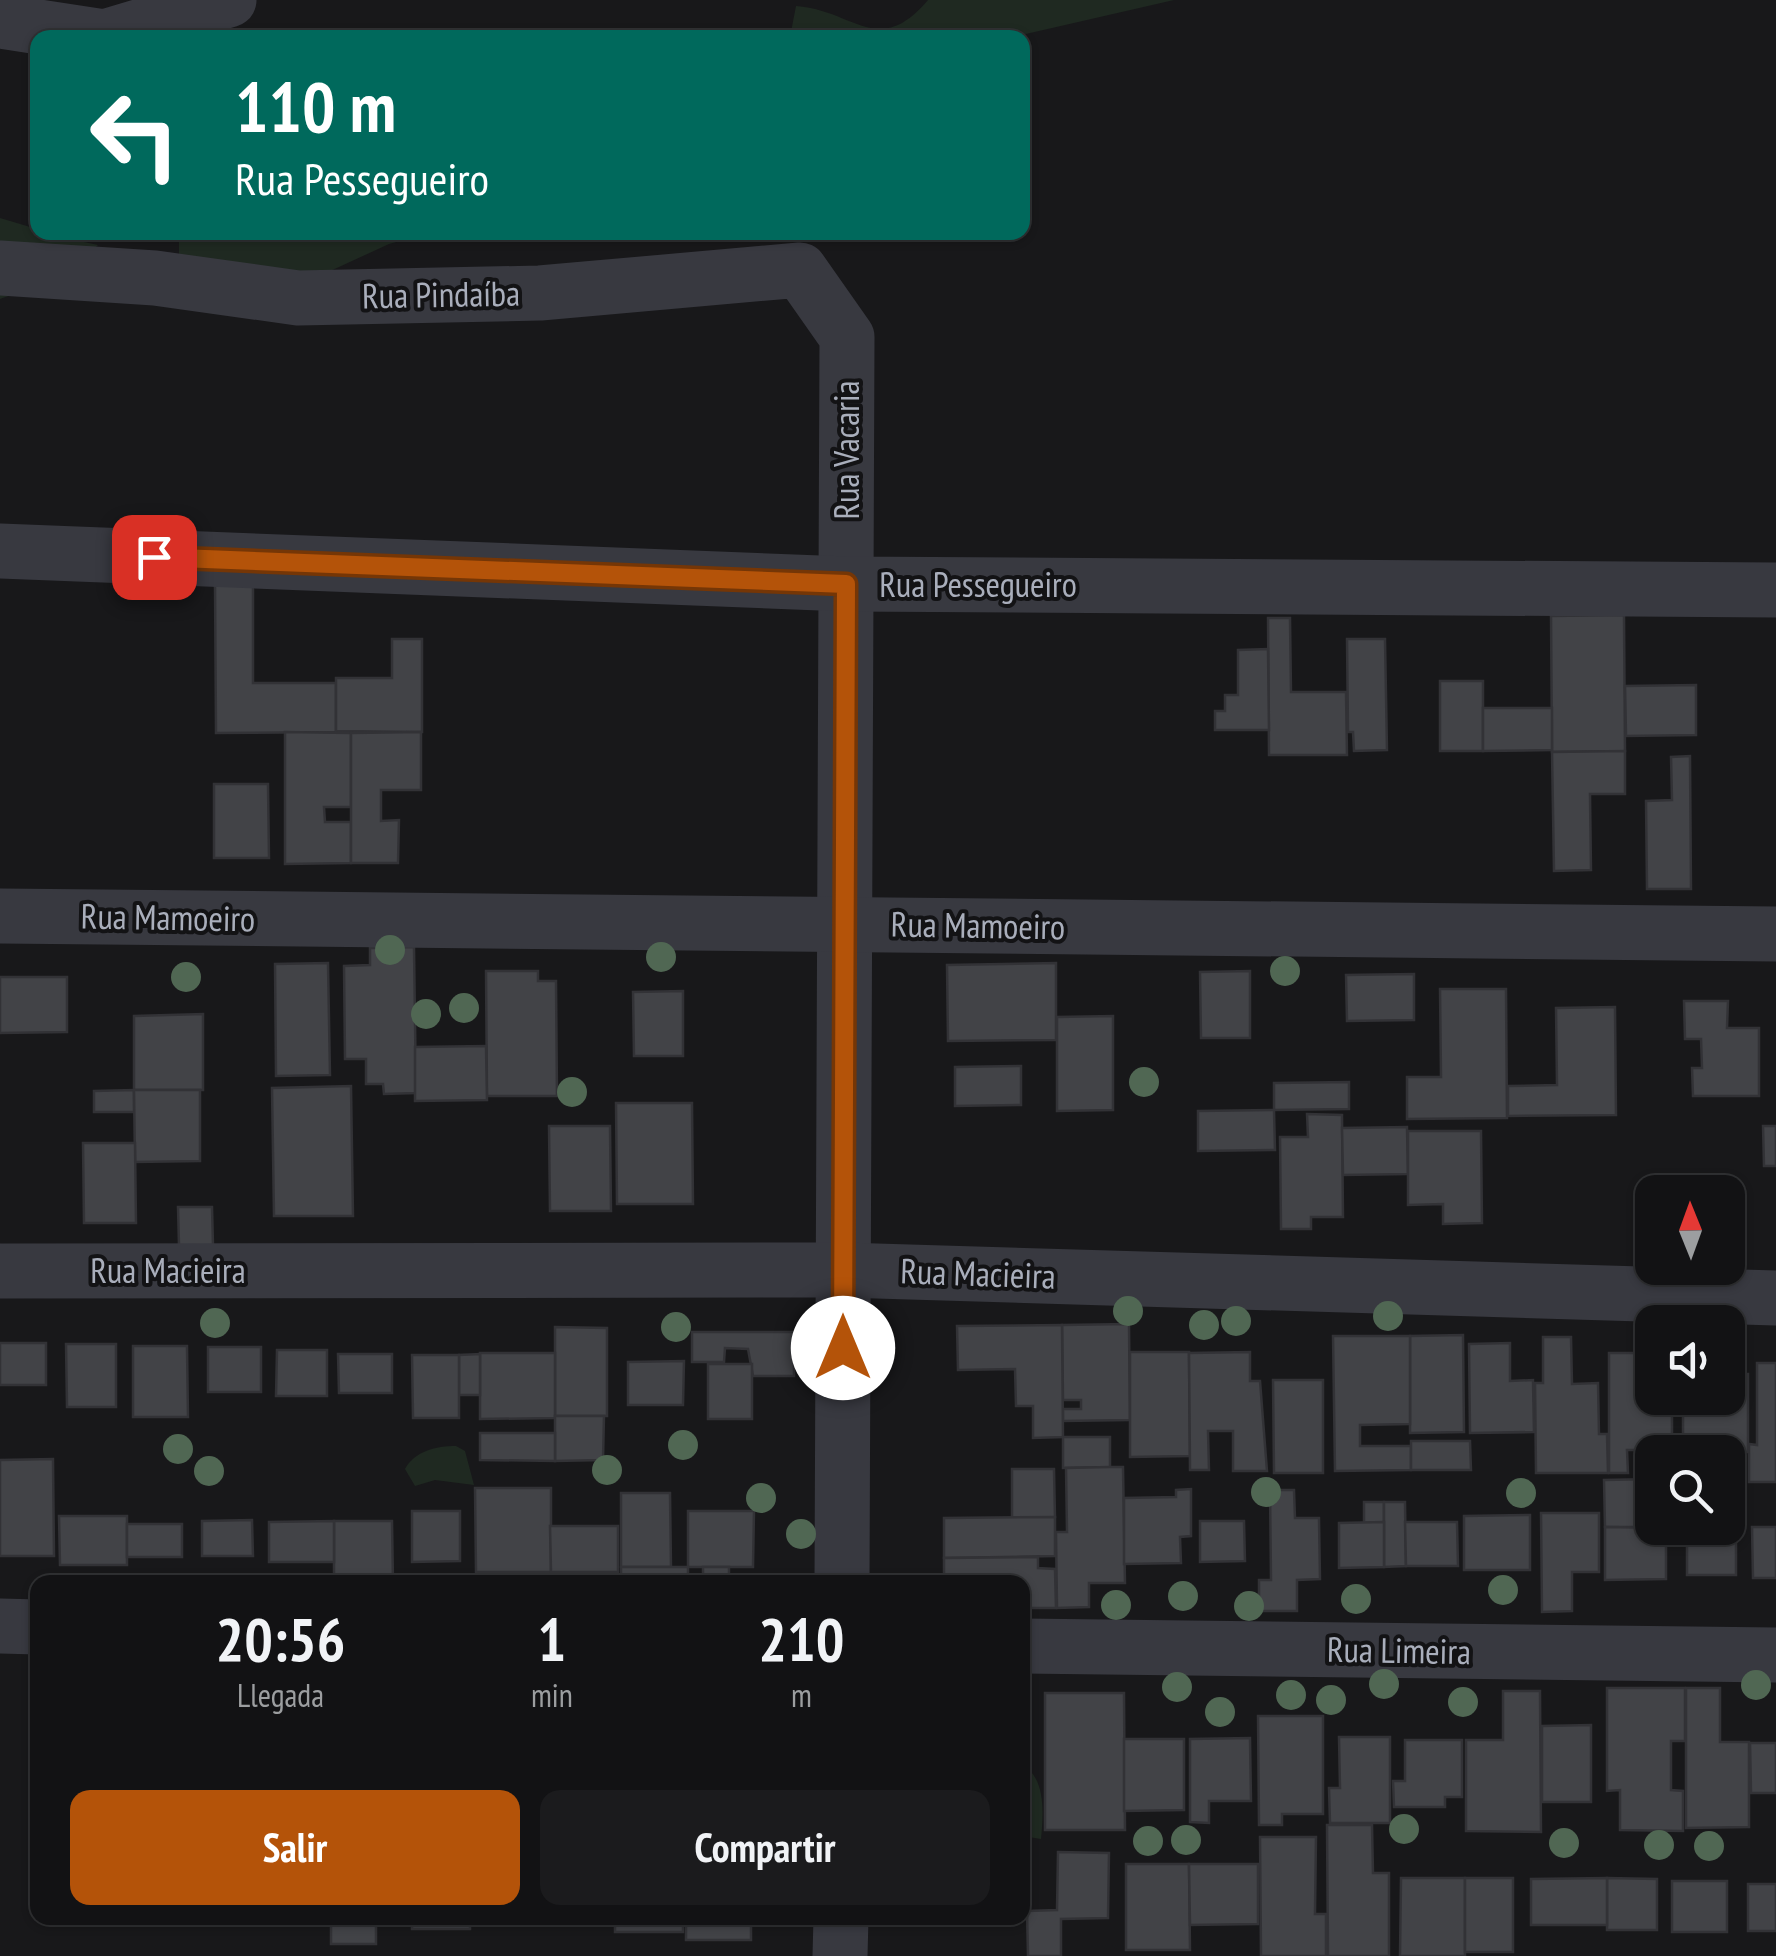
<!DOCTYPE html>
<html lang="es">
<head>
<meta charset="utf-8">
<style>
	:root { --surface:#121214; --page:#1b1b1d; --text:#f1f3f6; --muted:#9c9ea0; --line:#313234; --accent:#b45309 }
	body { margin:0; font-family:"PT Sans Narrow",sans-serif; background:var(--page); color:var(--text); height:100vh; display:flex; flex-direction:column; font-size:38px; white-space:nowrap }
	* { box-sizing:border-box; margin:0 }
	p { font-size:32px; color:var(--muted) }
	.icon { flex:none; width:55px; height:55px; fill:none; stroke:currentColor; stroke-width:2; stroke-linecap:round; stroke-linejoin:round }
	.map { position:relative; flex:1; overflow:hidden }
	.sheet { position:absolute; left:30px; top:1575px; width:1000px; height:350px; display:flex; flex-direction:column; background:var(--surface); border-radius:20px; box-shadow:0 2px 8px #0004,0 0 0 2px var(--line) }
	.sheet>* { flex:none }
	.top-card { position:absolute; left:30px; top:30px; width:1000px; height:210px; border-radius:20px; box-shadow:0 2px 8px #0004,0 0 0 2px var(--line); background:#00695c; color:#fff; overflow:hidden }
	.needle { width:65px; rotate:359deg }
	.controls { position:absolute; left:1635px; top:1175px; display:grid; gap:20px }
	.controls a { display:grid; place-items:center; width:110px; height:110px; border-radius:20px; background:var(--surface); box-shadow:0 2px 8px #0004,0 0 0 2px var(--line); font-size:50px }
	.pin { position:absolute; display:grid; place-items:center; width:85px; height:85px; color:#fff; margin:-42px; border-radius:20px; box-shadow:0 5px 15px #0006 }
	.me { position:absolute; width:110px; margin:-55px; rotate:0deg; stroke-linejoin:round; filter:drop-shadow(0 0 8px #0008) }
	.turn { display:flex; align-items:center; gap:35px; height:210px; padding:0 40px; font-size:45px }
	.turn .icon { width:130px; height:130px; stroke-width:2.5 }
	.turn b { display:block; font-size:70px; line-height:85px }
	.eta { display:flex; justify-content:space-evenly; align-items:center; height:170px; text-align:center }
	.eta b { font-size:60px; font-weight:700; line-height:70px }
	.primary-button { display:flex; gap:20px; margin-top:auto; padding:20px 40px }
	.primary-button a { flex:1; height:115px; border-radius:20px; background:var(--accent); color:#fff; font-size:40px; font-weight:700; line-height:115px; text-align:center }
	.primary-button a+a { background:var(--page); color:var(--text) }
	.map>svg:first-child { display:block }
	.green { fill:#1f2921 }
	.building { fill:#424347; stroke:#323236; stroke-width:2.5 }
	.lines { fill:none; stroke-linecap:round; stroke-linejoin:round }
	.minor { stroke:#383940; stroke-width:55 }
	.tree { fill:#506753 }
	.route-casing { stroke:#753606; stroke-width:25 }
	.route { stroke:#b45309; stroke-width:18 }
	.labels { text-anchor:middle; stroke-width:8; stroke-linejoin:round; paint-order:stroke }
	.street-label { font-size:35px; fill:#a9aebb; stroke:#131315 }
</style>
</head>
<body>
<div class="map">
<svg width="1776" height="1956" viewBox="0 0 1776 1956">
	<rect width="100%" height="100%" fill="#18181a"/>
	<g class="green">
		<path d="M928,0H1174L1013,37H790L796,6C854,10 878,59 928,0Z"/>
		<polygon points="0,218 37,229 38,232 98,245 68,274 0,299"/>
		<polygon points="184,233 429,233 389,244 315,278 179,272 179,241"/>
		<path d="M456,1446L465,1451L474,1485L435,1480L415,1486L405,1469C415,1451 436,1446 456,1446Z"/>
		<path d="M1028,1769C1046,1784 1043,1818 1041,1839L1023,1836V1771Z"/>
	</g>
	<g class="building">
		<polygon points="215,584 253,584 253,683 336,683 336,732 216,733"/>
		<polygon points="1624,615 1625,751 1552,752 1551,616"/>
		<polygon points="1268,618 1290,618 1291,692 1346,692 1347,755 1269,755"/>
		<polygon points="392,639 422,639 422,732 336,731 336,678 392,678"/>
		<polygon points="1347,639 1385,639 1387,750 1354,751 1353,732 1348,732"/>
		<polygon points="1268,649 1269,730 1215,730 1215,711 1225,711 1225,695 1238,695 1238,650"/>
		<rect x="1440" y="681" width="43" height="70"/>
		<polygon points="1696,685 1696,735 1626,736 1625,686"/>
		<polygon points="1483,708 1552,708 1552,750 1483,751"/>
		<polygon points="285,732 351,733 351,807 324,807 325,822 351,822 351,863 285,864"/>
		<polygon points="421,732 421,790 381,790 381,821 399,820 398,863 351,863 351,733"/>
		<polygon points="1625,751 1625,794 1590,794 1591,870 1554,871 1552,752"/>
		<polygon points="1690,756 1691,889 1647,889 1646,801 1672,800 1671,757"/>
		<polygon points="214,784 268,784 269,858 214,858"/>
		<polygon points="414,947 416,1093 384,1094 383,1084 366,1084 366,1059 345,1059 344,966 370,965 370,948"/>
		<polygon points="328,963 330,1075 276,1076 275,964"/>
		<polygon points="1056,963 1056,1040 948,1041 947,965"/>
		<polygon points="486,971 538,971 538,981 556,981 557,1096 487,1096"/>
		<polygon points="1250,971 1250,1038 1201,1038 1200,972"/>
		<polygon points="1414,974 1414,1020 1347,1021 1346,975"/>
		<polygon points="0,977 67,977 67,1032 0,1033"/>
		<polygon points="1440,989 1506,989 1507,1118 1407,1119 1407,1077 1441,1077"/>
		<polygon points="683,991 683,1056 634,1056 633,992"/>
		<polygon points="1684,1001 1728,1001 1727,1028 1759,1028 1759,1096 1693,1096 1692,1068 1702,1068 1701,1039 1685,1039"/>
		<polygon points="1615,1007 1616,1115 1508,1116 1508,1086 1557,1085 1556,1008"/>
		<polygon points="203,1014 203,1090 134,1090 134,1016"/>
		<polygon points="1113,1016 1113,1110 1057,1111 1057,1017"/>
		<polygon points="486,1046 487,1100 415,1101 415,1047"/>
		<polygon points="1021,1066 1021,1105 955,1106 955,1067"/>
		<polygon points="1349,1082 1349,1109 1274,1110 1274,1083"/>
		<polygon points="351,1086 353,1216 274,1216 272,1088"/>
		<polygon points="134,1090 134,1112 94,1112 94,1091"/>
		<polygon points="134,1090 200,1090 200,1161 135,1162"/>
		<polygon points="616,1103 692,1103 693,1204 617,1204"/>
		<polygon points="1274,1110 1275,1150 1198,1151 1198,1111"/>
		<polygon points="1307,1114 1342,1115 1343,1217 1311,1217 1311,1229 1281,1229 1280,1137 1308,1137"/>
		<polygon points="549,1126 610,1126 611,1211 550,1211"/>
		<polygon points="1763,1126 1776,1126 1776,1166 1764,1166"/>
		<polygon points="1407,1127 1408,1174 1343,1175 1342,1128"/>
		<polygon points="1408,1131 1481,1131 1482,1223 1443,1224 1443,1204 1408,1205"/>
		<polygon points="83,1143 135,1143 136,1223 84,1223"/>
		<polygon points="178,1207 212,1207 213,1245 179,1246"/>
		<polygon points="1129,1324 1130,1420 1063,1421 1063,1409 1081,1409 1081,1400 1063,1400 1062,1325"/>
		<polygon points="1062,1325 1063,1437 1033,1438 1033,1406 1016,1406 1015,1369 958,1370 957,1326"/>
		<polygon points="555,1327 607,1328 607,1416 555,1416"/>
		<polygon points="692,1332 794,1332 794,1376 753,1376 748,1349 725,1348 724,1362 692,1362"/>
		<polygon points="1463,1335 1464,1432 1410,1433 1410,1336"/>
		<polygon points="1333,1336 1410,1336 1410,1424 1360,1425 1360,1446 1411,1446 1411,1470 1335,1471"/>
		<polygon points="1543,1337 1571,1337 1572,1384 1598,1383 1599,1434 1607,1434 1608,1473 1536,1473 1535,1383 1543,1383"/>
		<rect x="0" y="1343" width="46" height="42"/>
		<polygon points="1510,1343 1510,1381 1533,1380 1534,1432 1470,1433 1469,1344"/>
		<polygon points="66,1344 116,1344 116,1407 67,1407"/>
		<polygon points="133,1346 187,1346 188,1417 133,1417"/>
		<rect x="208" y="1347" width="53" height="45"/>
		<polygon points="277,1350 327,1350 327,1396 276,1396"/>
		<polygon points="1130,1352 1189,1352 1190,1456 1130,1457"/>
		<polygon points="1250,1352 1250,1381 1260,1381 1267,1471 1233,1471 1233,1431 1208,1431 1209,1470 1190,1470 1189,1353"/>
		<polygon points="480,1353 555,1353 555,1418 480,1419"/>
		<polygon points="1609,1353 1652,1353 1652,1398 1672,1398 1672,1450 1627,1450 1628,1473 1609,1473"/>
		<polygon points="338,1354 392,1354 392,1393 339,1393"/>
		<polygon points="480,1354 480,1395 459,1395 459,1355"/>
		<polygon points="412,1355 459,1355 459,1418 413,1418"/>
		<polygon points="684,1361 683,1405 628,1405 628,1362"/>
		<polygon points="1757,1363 1776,1363 1776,1482 1749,1482 1749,1444 1757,1445"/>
		<rect x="708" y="1364" width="44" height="55"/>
		<polygon points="1728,1374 1748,1374 1748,1452 1683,1452 1683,1398 1728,1398"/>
		<polygon points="1273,1380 1323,1380 1323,1473 1274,1473"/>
		<polygon points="555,1416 604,1416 603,1460 555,1461"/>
		<polygon points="480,1433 555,1433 555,1461 480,1460"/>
		<polygon points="1063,1437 1110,1437 1110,1467 1063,1468"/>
		<polygon points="1411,1441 1470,1441 1471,1470 1411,1470"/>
		<polygon points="53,1459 54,1556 0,1556 0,1460"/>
		<polygon points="1110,1467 1123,1467 1125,1583 1089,1583 1089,1607 1057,1608 1056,1532 1067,1532 1066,1468"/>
		<polygon points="1012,1469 1054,1469 1055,1517 1012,1518"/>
		<polygon points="1652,1479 1652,1527 1605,1527 1604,1480"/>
		<polygon points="475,1488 551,1488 551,1572 476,1572"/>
		<polygon points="1191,1489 1191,1536 1180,1537 1181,1563 1124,1564 1124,1498 1176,1497 1176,1490"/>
		<polygon points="1270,1490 1294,1490 1295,1518 1319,1518 1320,1579 1297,1580 1297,1611 1259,1611 1259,1580 1271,1580"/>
		<polygon points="621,1493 670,1493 671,1567 621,1567"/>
		<polygon points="1364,1502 1384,1502 1384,1522 1364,1523"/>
		<polygon points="1384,1502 1405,1502 1406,1566 1384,1567"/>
		<polygon points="412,1511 460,1511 460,1561 412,1562"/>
		<polygon points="688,1511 754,1511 753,1567 688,1567"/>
		<polygon points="1541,1513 1599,1513 1599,1572 1572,1572 1572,1611 1542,1612"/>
		<polygon points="1530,1515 1530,1570 1464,1570 1464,1516"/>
		<polygon points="59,1516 127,1516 127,1565 60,1565"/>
		<polygon points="1055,1517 1055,1556 944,1558 944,1518"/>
		<polygon points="252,1520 253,1556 202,1556 202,1521"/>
		<polygon points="334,1521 392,1521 393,1582 334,1582"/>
		<polygon points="334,1521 334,1562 269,1562 269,1522"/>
		<polygon points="1200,1521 1244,1521 1245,1561 1200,1562"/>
		<polygon points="1384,1522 1384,1567 1339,1568 1339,1523"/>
		<polygon points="1405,1522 1457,1522 1458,1566 1406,1566"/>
		<rect x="127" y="1524" width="55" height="33"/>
		<polygon points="550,1526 618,1526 618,1572 551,1572"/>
		<polygon points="1736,1526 1736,1575 1687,1575 1687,1528"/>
		<polygon points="1605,1527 1666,1528 1666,1579 1605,1580"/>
		<polygon points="1752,1527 1776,1527 1776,1578 1753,1578"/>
		<polygon points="1038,1557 1038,1568 1055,1569 1056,1608 1022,1608 1022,1582 944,1582 944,1558"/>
		<rect x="621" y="1567" width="67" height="15"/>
		<rect x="703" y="1567" width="26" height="15"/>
		<polygon points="1607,1688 1685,1688 1685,1741 1671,1741 1671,1790 1683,1791 1683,1831 1620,1830 1620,1790 1607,1791"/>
		<polygon points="1686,1688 1720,1688 1720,1742 1749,1742 1749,1827 1686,1828"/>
		<polygon points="1503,1691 1540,1691 1541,1832 1466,1831 1466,1740 1503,1740"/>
		<polygon points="1045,1693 1124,1693 1125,1830 1045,1830"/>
		<polygon points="1258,1716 1323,1716 1323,1814 1282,1814 1282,1825 1259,1825"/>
		<polygon points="1591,1725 1591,1802 1542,1802 1542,1726"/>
		<polygon points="1339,1737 1390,1737 1390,1823 1330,1823 1329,1788 1340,1788"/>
		<polygon points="1250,1738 1251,1801 1209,1801 1209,1823 1190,1822 1190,1739"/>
		<polygon points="1124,1739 1184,1739 1184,1810 1124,1811"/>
		<polygon points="1405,1740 1462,1740 1462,1797 1445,1797 1445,1807 1394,1807 1393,1781 1405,1781"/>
		<polygon points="1750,1743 1776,1743 1776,1793 1751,1793"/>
		<polygon points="1327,1825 1372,1825 1373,1873 1389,1873 1389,1956 1328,1956"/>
		<polygon points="1260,1837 1316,1837 1315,1914 1326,1914 1326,1956 1261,1956"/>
		<polygon points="1058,1852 1109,1853 1108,1918 1061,1919 1061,1956 1028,1956 1027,1911 1057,1910"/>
		<polygon points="1126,1864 1189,1864 1190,1950 1126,1950"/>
		<polygon points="1189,1864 1258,1864 1258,1924 1190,1925"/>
		<polygon points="1401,1878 1465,1878 1465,1956 1400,1956"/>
		<rect x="1465" y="1878" width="48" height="74"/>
		<polygon points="1607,1878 1657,1879 1657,1930 1607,1930"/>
		<polygon points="1607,1878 1607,1925 1531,1925 1531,1879"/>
		<rect x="1672" y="1881" width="55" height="51"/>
		<rect x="1748" y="1884" width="28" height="47"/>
		<rect x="331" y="1918" width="45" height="26"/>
		<rect x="412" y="1918" width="58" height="11"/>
		<rect x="546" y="1918" width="34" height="6"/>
		<rect x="615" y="1918" width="68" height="14"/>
		<rect x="686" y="1918" width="65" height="22"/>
	</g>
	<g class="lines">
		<g class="minor">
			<polyline points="0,21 104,37 229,0"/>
			<polyline points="0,268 155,278 298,298 540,293 800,270 847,337 842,1582"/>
			<polyline points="0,551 846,584 1776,590"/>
			<polyline points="0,916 1776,934"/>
			<polyline points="0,1271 843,1270 1776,1298"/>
			<polyline points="0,1626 38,1627"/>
			<polyline points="1022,1646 1776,1655"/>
			<polyline points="840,1956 841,1918"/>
		</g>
	</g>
	<g class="tree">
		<circle cx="390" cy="950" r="15"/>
		<circle cx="661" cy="957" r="15"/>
		<circle cx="1285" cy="971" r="15"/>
		<circle cx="186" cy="977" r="15"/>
		<circle cx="464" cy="1008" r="15"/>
		<circle cx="426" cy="1014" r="15"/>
		<circle cx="1144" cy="1082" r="15"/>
		<circle cx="572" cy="1092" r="15"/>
		<circle cx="1128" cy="1311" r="15"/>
		<circle cx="1388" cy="1316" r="15"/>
		<circle cx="1236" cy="1321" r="15"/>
		<circle cx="215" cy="1323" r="15"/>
		<circle cx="1204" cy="1325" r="15"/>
		<circle cx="676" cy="1327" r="15"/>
		<circle cx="683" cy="1445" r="15"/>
		<circle cx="178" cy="1449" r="15"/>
		<circle cx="607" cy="1470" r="15"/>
		<circle cx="209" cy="1471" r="15"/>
		<circle cx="1266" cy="1492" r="15"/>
		<circle cx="1521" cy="1493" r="15"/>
		<circle cx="761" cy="1498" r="15"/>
		<circle cx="801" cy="1534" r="15"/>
		<circle cx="1503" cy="1590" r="15"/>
		<circle cx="1183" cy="1596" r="15"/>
		<circle cx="1356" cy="1599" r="15"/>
		<circle cx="1116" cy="1605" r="15"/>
		<circle cx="1249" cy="1606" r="15"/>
		<circle cx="1384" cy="1684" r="15"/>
		<circle cx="1756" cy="1685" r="15"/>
		<circle cx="1177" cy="1687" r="15"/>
		<circle cx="1291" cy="1695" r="15"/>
		<circle cx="1331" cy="1700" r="15"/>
		<circle cx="1463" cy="1702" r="15"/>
		<circle cx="1220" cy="1712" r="15"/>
		<circle cx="1404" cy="1829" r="15"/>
		<circle cx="1186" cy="1840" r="15"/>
		<circle cx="1148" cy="1841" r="15"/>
		<circle cx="1564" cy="1843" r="15"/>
		<circle cx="1659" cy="1845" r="15"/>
		<circle cx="1709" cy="1846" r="15"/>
	</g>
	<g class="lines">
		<g class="route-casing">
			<polyline id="route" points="154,557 846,584 843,1348"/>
		</g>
		<use href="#route" class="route"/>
	</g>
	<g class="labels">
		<g class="street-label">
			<text transform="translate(441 295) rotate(-1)" y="12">Rua Pindaíba</text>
			<text transform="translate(847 450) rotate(-90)" y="12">Rua Vacaria</text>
			<text x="978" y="597">Rua Pessegueiro</text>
			<text transform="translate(168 918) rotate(1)" y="12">Rua Mamoeiro</text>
			<text transform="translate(978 926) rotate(1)" y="12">Rua Mamoeiro</text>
			<text x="168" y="1283">Rua Macieira</text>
			<text transform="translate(978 1274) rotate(2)" y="12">Rua Macieira</text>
			<text transform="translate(1399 1651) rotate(1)" y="12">Rua Limeira</text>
		</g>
	</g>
</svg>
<div class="controls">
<a><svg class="needle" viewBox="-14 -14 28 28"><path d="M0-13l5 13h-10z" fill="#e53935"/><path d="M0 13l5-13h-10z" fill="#9c9ea0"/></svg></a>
<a><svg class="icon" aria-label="sound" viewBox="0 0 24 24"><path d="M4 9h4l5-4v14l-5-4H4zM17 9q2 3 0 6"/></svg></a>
<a><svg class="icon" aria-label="search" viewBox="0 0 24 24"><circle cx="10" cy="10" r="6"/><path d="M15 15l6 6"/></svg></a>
</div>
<div class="pin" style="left:154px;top:557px;background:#d93025"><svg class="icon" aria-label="arrive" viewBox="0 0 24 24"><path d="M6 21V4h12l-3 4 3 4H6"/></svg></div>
<svg class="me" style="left:843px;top:1348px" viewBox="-20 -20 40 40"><circle r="19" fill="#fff"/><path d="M0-13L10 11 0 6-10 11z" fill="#b45309"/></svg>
<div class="top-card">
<div class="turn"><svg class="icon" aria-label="left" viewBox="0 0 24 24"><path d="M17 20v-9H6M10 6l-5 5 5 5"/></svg><div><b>110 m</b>Rua Pessegueiro</div></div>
</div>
<section class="sheet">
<div class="eta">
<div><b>20:56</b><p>Llegada</p></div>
<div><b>1</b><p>min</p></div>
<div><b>210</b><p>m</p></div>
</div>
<div class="primary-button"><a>Salir</a><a>Compartir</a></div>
</section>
</div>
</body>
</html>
